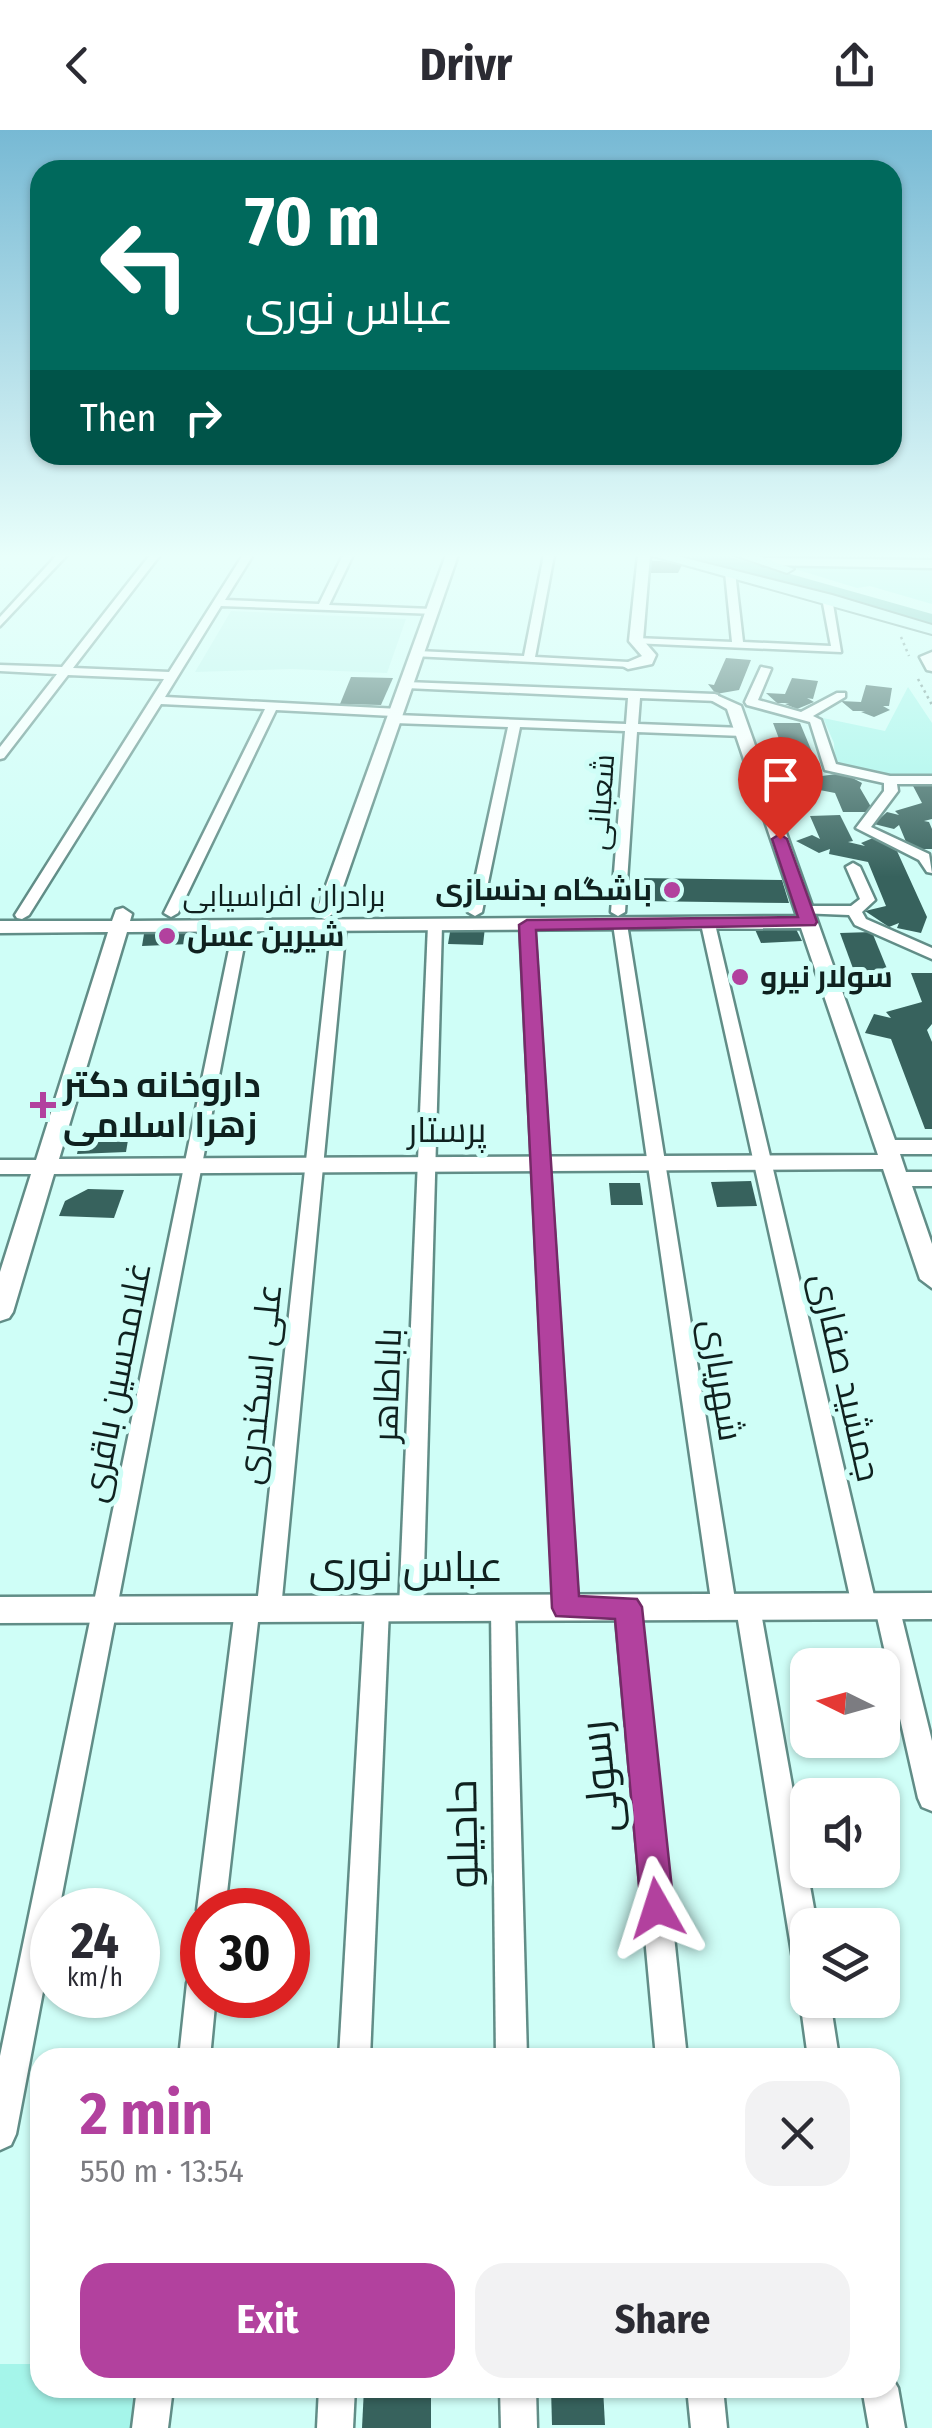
<!DOCTYPE html>
<html lang="en">
<head>
<meta charset="utf-8">
<style>
	:root { --surface:#fff; --page:#f2f2f3; --text:#2b2b33; --muted:#7c7c81; --accent:#b2419e }
	body { margin:0; font-family:"Fira Sans Condensed",Cairo,sans-serif; background:var(--page); color:var(--text); height:100vh; display:flex; flex-direction:column; font-size:38px; white-space:nowrap }
	* { box-sizing:border-box; margin:0 }
	p { font-size:32px; color:var(--muted) }
	.icon { flex:none; width:55px; height:55px; fill:none; stroke:currentColor; stroke-width:2; stroke-linecap:round; stroke-linejoin:round }
	.map { position:relative; flex:1; overflow:hidden }
	.side { position:absolute; left:30px; top:1918px; width:870px; height:350px; display:flex; flex-direction:column; background:var(--surface); border-radius:30px; box-shadow:0 2px 8px #0004 }
	.side>* { flex:none }
	.hud { position:absolute; left:30px; top:30px; width:872px; height:305px; border-radius:30px; box-shadow:0 2px 8px #0004; background:#00695c; color:#fff; overflow:hidden }
	.needle { width:65px; rotate:275deg }
	.fabs { position:absolute; left:790px; top:1518px; display:grid; gap:20px }
	.fabs a { display:grid; place-items:center; width:110px; height:110px; border-radius:20px; background:var(--surface); box-shadow:0 2px 8px #0004; font-size:50px }
	.speed { position:absolute; left:30px; top:1758px; display:flex; gap:20px; font-size:50px; font-weight:700; text-align:center }
	.speed>* { display:grid; place-content:center; width:130px; height:130px; border-radius:50%; background:var(--surface); box-shadow:0 2px 8px #0004; line-height:1 }
	.speed small { font-size:25px; font-weight:400 }
	.speed .limit { border:15px solid #d22; background:#fff; color:#111 }
	.pin { position:absolute; display:grid; place-items:center; width:85px; height:85px; color:#fff; margin:-102px -42px; border-radius:50% 50% 50% 0; rotate:-45deg; box-shadow:0 0 10px #0007 }
	.pin .icon { rotate:45deg }
	.me { position:absolute; width:110px; margin:-55px; rotate:354deg; stroke-linejoin:round; filter:drop-shadow(0 0 8px #0008) }
	.turn { display:flex; align-items:center; gap:35px; height:210px; padding:0 50px; font-size:45px }
	.turn .icon { width:130px; height:130px; stroke-width:2.5 }
	.turn b { display:block; font-size:70px; line-height:85px }
	.then { display:flex; align-items:center; height:95px; padding:0 50px; background:#0003; gap:20px; font-size:38px }
	.round { display:grid; place-items:center; flex:none; width:105px; height:105px; border-radius:30px; background:var(--page) }
	.headline { display:flex; align-items:center; justify-content:space-between; height:170px; padding:0 50px }
	h1 { font-size:60px; font-weight:700; line-height:75px; color:var(--accent) }
	.button { display:flex; gap:20px; margin-top:auto; padding:20px 50px }
	.button a { flex:1; height:115px; border-radius:30px; background:var(--accent); color:#fff; font-size:40px; font-weight:700; line-height:115px; text-align:center }
	.button a+a { background:var(--page); color:var(--text) }
	header { display:flex; justify-content:space-between; align-items:center; height:130px; padding:0 50px; background:var(--surface); font-size:45px; font-weight:700 }
	.map>svg:first-child { display:block }
	.built { fill:#bbf4ec }
	.green { fill:#a5f5ea }
	.lines { fill:none; stroke-linecap:round; stroke-linejoin:round }
	.river { fill:#6ec0b5; fill-rule:evenodd }
	.building { fill:#37625d }
	.minor-casing { stroke:#618d87; stroke-width:5 }
	.tertiary-casing { stroke:#618d87; stroke-width:5 }
	.secondary-casing { stroke:#618d87; stroke-width:4 }
	.path { stroke:#6d8e89; stroke-width:2.5; stroke-dasharray:2.5 4; stroke-linecap:butt }
	.minor { fill:#fff; fill-rule:evenodd }
	.tertiary { fill:#fff; fill-rule:evenodd }
	.secondary { fill:#c6faf5; fill-rule:evenodd }
	.route { fill:#b2419e; stroke:#742a67; stroke-width:2.5 }
	.poi-dot { fill:#b2419e; stroke:#cffef7; stroke-width:4 }
	.labels { text-anchor:middle; stroke-width:10; stroke-linejoin:round; paint-order:stroke }
	.far-street-label { font-size:30px; fill:#0f211f; stroke:#cffef7 }
	.far-poi-label { font-size:30px; font-weight:bold; fill:#0f211f; stroke:#cffef7; text-anchor:start }
	.poi-label { font-size:35px; font-weight:bold; fill:#0f211f; stroke:#cffef7; text-anchor:start }
	.street-label { font-size:35px; fill:#0f211f; stroke:#cffef7 }
	.near-street-label { font-size:42px; fill:#0f211f; stroke:#cffef7 }
</style>
</head>
<body>
<header><svg class="icon" aria-label="back" viewBox="0 0 24 24"><path d="M15 5l-7 7 7 7"/></svg>Drivr<svg class="icon" aria-label="share" viewBox="0 0 24 24"><path d="M12 15V3M7 8l5-5 5 5M5 13v7h14v-7"/></svg></header>
<div class="map">
<svg width="932" height="2298" viewBox="0 0 932 2298">
	<rect width="100%" height="100%" fill="#cffef7"/>
	<polygon class="built" points="231,481 318,485 406,489 387,543 291,539 195,542"/>
	<g class="green">
		<polygon points="775,433 860,433 862,438 932,440 932,474 870,456 857,458"/>
		<polygon points="908,557 932,593 932,646 896,647 835,634 834,613 823,588 885,601"/>
		<polygon points="0,2234 40,2234 40,2258 140,2258 135,2298 0,2298"/>
	</g>
	<g class="lines">
		<polygon class="river" points="690,425 723,425 932,484 932,498 693,429"/>
	</g>
	<g class="building">
		<polygon points="650,431 661,431 682,435 678,443 649,443"/>
		<polygon points="726,528 751,530 739,560 716,564 708,554 714,555"/>
		<polygon points="351,547 393,548 381,575 340,574"/>
		<polygon points="792,548 818,551 813,569 807,568 814,572 797,579 785,574 789,573 777,573 766,563 785,564"/>
		<polygon points="866,555 892,558 889,576 883,576 890,580 874,587 861,582 865,581 853,581 841,571 861,572"/>
		<polygon points="773,593 800,593 822,646 843,643 862,653 860,658 874,682 843,682 835,663 789,654 774,644 791,640"/>
		<polygon points="932,653 932,689 924,691 929,692 932,699 932,719 909,719 899,695 894,699 874,694 887,682 899,685 895,681 922,673 912,654"/>
		<polygon points="840,685 853,711 848,712 865,716 861,713 873,708 897,721 927,787 921,803 897,798 899,793 889,797 865,781 886,776 868,732 829,724 830,719 819,723 796,711 812,705 820,709 810,686"/>
		<polygon points="638,748 782,750 789,773 639,771"/>
		<polygon points="793,793 802,811 761,813 753,795"/>
		<polygon points="456,796 485,797 483,815 448,814 450,802"/>
		<polygon points="192,797 190,814 142,816 145,798"/>
		<polygon points="872,802 892,851 858,852 840,803"/>
		<polygon points="911,843 932,843 932,894 927,900 932,912 932,999 925,999 891,909 865,903 874,884 891,888 886,882 922,872"/>
		<polygon points="130,998 126,1022 77,1024 82,1000"/>
		<polygon points="751,1051 757,1076 717,1077 711,1052"/>
		<polygon points="609,1053 640,1053 643,1075 611,1075"/>
		<polygon points="88,1059 124,1060 114,1088 59,1086 65,1071"/>
		<polygon points="364,2258 431,2258 431,2298 362,2298"/>
		<polygon points="551,2258 603,2258 605,2295 552,2295"/>
	</g>
	<g class="lines">
		<g class="minor-casing">
			<g id="minor">
				<polygon points="57,425 67,425 0,496 0,487"/>
				<polygon points="150,425 160,425 73,538 169,542 243,425 253,425 225,470 319,474 343,425 353,425 329,475 432,479 437,482 436,484 221,476 165,567 399,579 401,582 396,585 626,594 628,568 406,558 400,555 406,552 714,564 718,565 718,571 640,568 638,594 743,598 749,602 743,606 637,602 625,782 618,786 611,782 625,601 520,597 482,782 475,786 468,782 508,597 394,593 388,589 393,586 276,580 178,783 171,787 164,783 265,579 161,574 29,785 22,789 17,788 15,785 164,549 68,545 4,628 0,629 0,617 57,544 0,541 0,535 62,537"/>
				<polygon points="544,425 554,425 535,527 628,532 632,533 632,537 413,526 411,524 417,521 524,526"/>
				<polygon points="730,439 735,442 743,512 831,516 822,468 827,465 832,468 841,522 632,513 632,509 636,508 732,512 725,442"/>
				<polygon points="761,537 771,539 758,570 801,582 837,563 845,563 845,567 813,586 821,590 836,634 890,646 932,646 932,654 897,654 898,661 871,697 929,724 932,743 927,742 919,730 856,698 884,661 884,653 825,640 810,592 747,575 745,572"/>
				<polygon points="853,733 860,737 875,770 862,782 866,789 932,818 932,829 855,795 849,785 799,783 799,777 804,776 851,776 860,769 846,737"/>
				<polygon points="620,790 627,794 736,1476 739,1470 748,1467 757,1470 760,1477 817,1795 808,1795 808,1844 798,1839 793,1829 736,1478 733,1484 724,1487 715,1484 712,1477 613,794"/>
				<polygon points="708,790 715,794 876,1474 878,1469 887,1466 896,1469 899,1476 932,1611 932,1681 922,1677 918,1668 875,1478 873,1483 864,1486 855,1483 852,1476 701,794"/>
				<polygon points="241,791 248,795 59,1780 52,1780 52,1814 16,2004 11,2015 0,2020 0,1926 234,795"/>
				<polygon points="339,791 346,795 281,1479 278,1486 269,1489 259,1483 225,1780 202,1780 202,1791 197,1780 235,1479 238,1472 247,1469 257,1475 332,795"/>
				<polygon points="435,791 442,795 423,1478 420,1485 411,1488 402,1485 399,1478 428,795"/>
				<polygon points="527,791 534,795 578,1478 575,1485 566,1488 557,1485 554,1478 520,795"/>
				<polygon points="627,1467 636,1470 639,1477 687,1928 656,1928 615,1477 618,1470"/>
				<polygon points="503,1468 512,1471 515,1478 527,1928 496,1928 491,1478 494,1471"/>
				<polygon points="377,1469 386,1472 389,1479 370,1928 339,1928 365,1479 368,1472"/>
				<polygon points="202,1838 202,1865 216,1865 210,1928 179,1928 187,1853 191,1842"/>
				<polygon points="808,1858 808,1870 830,1870 839,1928 808,1928 800,1870"/>
				<polygon points="890,2244 898,2258 905,2298 869,2298 862,2258 890,2258"/>
				<polygon points="137,2258 173,2258 168,2298 132,2298"/>
				<polygon points="319,2258 355,2258 353,2298 317,2298"/>
				<polygon points="500,2258 536,2258 537,2298 501,2298"/>
				<polygon points="687,2258 723,2258 727,2298 691,2298"/>
			</g>
		</g>
		<g class="tertiary-casing">
			<g id="tertiary">
				<polygon points="446,425 458,425 334,783 325,789 318,787 316,783"/>
				<polygon points="638,425 650,425 643,510 656,525 652,534 628,539 621,535 642,526 629,511"/>
				<polygon points="766,428 932,430 932,438 762,435"/>
				<polygon points="932,522 932,541 927,540 920,527"/>
				<path d="M714,564L741,576L895,1010H932V1024H900L906,1042H932V1056H912L932,1114V1158L920,1149L883,1039L54,1044L13,1182L9,1188L0,1191V1142L31,1044H0V1030H36L108,802L0,803V791H112L116,780L123,778L132,784L130,791L797,786L727,579L707,568ZM801,798L878,1025L59,1029L127,802Z"/>
				<polygon points="932,1463 932,1489 0,1493 0,1467"/>
			</g>
		</g>
		<g class="secondary-casing">
			<g id="secondary">
				<polygon points="649,425 673,425 832,465 932,495 932,504"/>
				<polygon points="734,425 756,425 794,439 787,443"/>
			</g>
		</g>
		<g class="path">
			<polyline points="901,507 909,526"/>
			<polyline points="918,549 932,575"/>
		</g>
		<use href="#minor" class="minor"/>
		<use href="#tertiary" class="tertiary"/>
		<use href="#secondary" class="secondary"/>
	</g>
	<linearGradient id="sky" x2="0" y2="1"><stop stop-color="#77b9d4"/><stop offset="0.57" stop-color="#e9fffb"/><stop offset="1" stop-color="#e9fffb" stop-opacity="0"/></linearGradient>
	<rect width="932" height="747" fill="url(#sky)"/>
	<polygon class="route" points="780,704 787,709 817,792 815,795 536,800 579,1466 637,1469 642,1477 674,1778 669,1789 657,1794 646,1789 641,1778 615,1489 556,1486 552,1478 519,795 527,790 798,787 772,709"/>
	<g class="poi-dot">
		<circle cx="672" cy="760" r="10"/>
		<circle cx="167" cy="806" r="10"/>
		<circle cx="740" cy="847" r="10"/>
		<path d="M38 960h10v10h10v10h-10v10h-10v-10h-10v-10h10z"/>
	</g>
	<g class="labels">
		<g class="far-street-label">
			<text transform="translate(601 672) rotate(-86)" y="10">شعبانی</text>
			<text x="284" y="776">برادران افراسیابی</text>
		</g>
		<g class="far-poi-label">
			<text x="652" y="770" text-anchor="end">باشگاه بدنسازی</text>
			<text x="187" y="816">شیرین عسل</text>
			<text x="760" y="857">سولار نیرو</text>
		</g>
		<g class="poi-label">
			<text x="63" y="967">داروخانه دکتر<tspan x="63" dy="40">زهرا اسلامی</tspan></text>
		</g>
		<g class="street-label">
			<text x="447" y="1012">پرستار</text>
			<text transform="translate(846 1247) rotate(77)" y="12">جمشید صفاری</text>
			<text transform="translate(722 1250) rotate(81)" y="12">شهریاری</text>
			<text transform="translate(116 1252) rotate(-79)" y="12">غلامحسین باقری</text>
			<text transform="translate(259 1254) rotate(-84)" y="12">علی اسکندری</text>
			<text transform="translate(387 1255) rotate(-88)" y="12">باباطاهر</text>
		</g>
		<g class="near-street-label">
			<text x="406" y="1451">عباس نوری</text>
			<text transform="translate(599 1647) rotate(-96)" y="15">رسولى</text>
			<text transform="translate(462 1704) rotate(-91)" y="15">حاجیلو</text>
		</g>
	</g>
</svg>
<div class="fabs">
<a><svg class="needle" viewBox="-14 -14 28 28"><path d="M0-13l5 13h-10z" fill="#e53935"/><path d="M0 13l5-13h-10z" fill="#7c7c81"/></svg></a>
<a><svg class="icon" aria-label="sound" viewBox="0 0 24 24"><path d="M4 9h4l5-4v14l-5-4H4zM17 9q2 3 0 6"/></svg></a>
<a><svg class="icon" aria-label="layers" viewBox="0 0 24 24"><path d="M12 4l9 5-9 5-9-5zM3 14l9 5 9-5"/></svg></a>
</div>
<div class="speed"><div>24<small>km/h</small></div><div class="limit">30</div></div>
<div class="pin" style="left:780px;top:709px;background:#d93025"><svg class="icon" aria-label="arrive" viewBox="0 0 24 24"><path d="M6 21V4h12l-3 4 3 4H6"/></svg></div>
<svg class="me" style="left:657px;top:1778px" viewBox="-20 -20 40 40"><path d="M0-17L14 15 0 8-14 15z" fill="#b2419e" stroke="#fff" stroke-width="4"/></svg>
<div class="hud">
<div class="turn"><svg class="icon" aria-label="left" viewBox="0 0 24 24"><path d="M17 20v-9H6M10 6l-5 5 5 5"/></svg><div><b>70 m</b>عباس نوری</div></div>
<div class="then">Then<svg class="icon" aria-label="right" viewBox="0 0 24 24"><path d="M7 20v-9h11M14 6l5 5-5 5"/></svg></div>
</div>
<section class="side">
<div class="headline"><div><h1>2 min</h1><p>550 m · 13:54</p></div><a class="round"><svg class="icon" aria-label="close" viewBox="0 0 24 24"><path d="M6 6l12 12M18 6L6 18"/></svg></a></div>
<div class="button"><a>Exit</a><a>Share</a></div>
</section>
</div>
</body>
</html>
